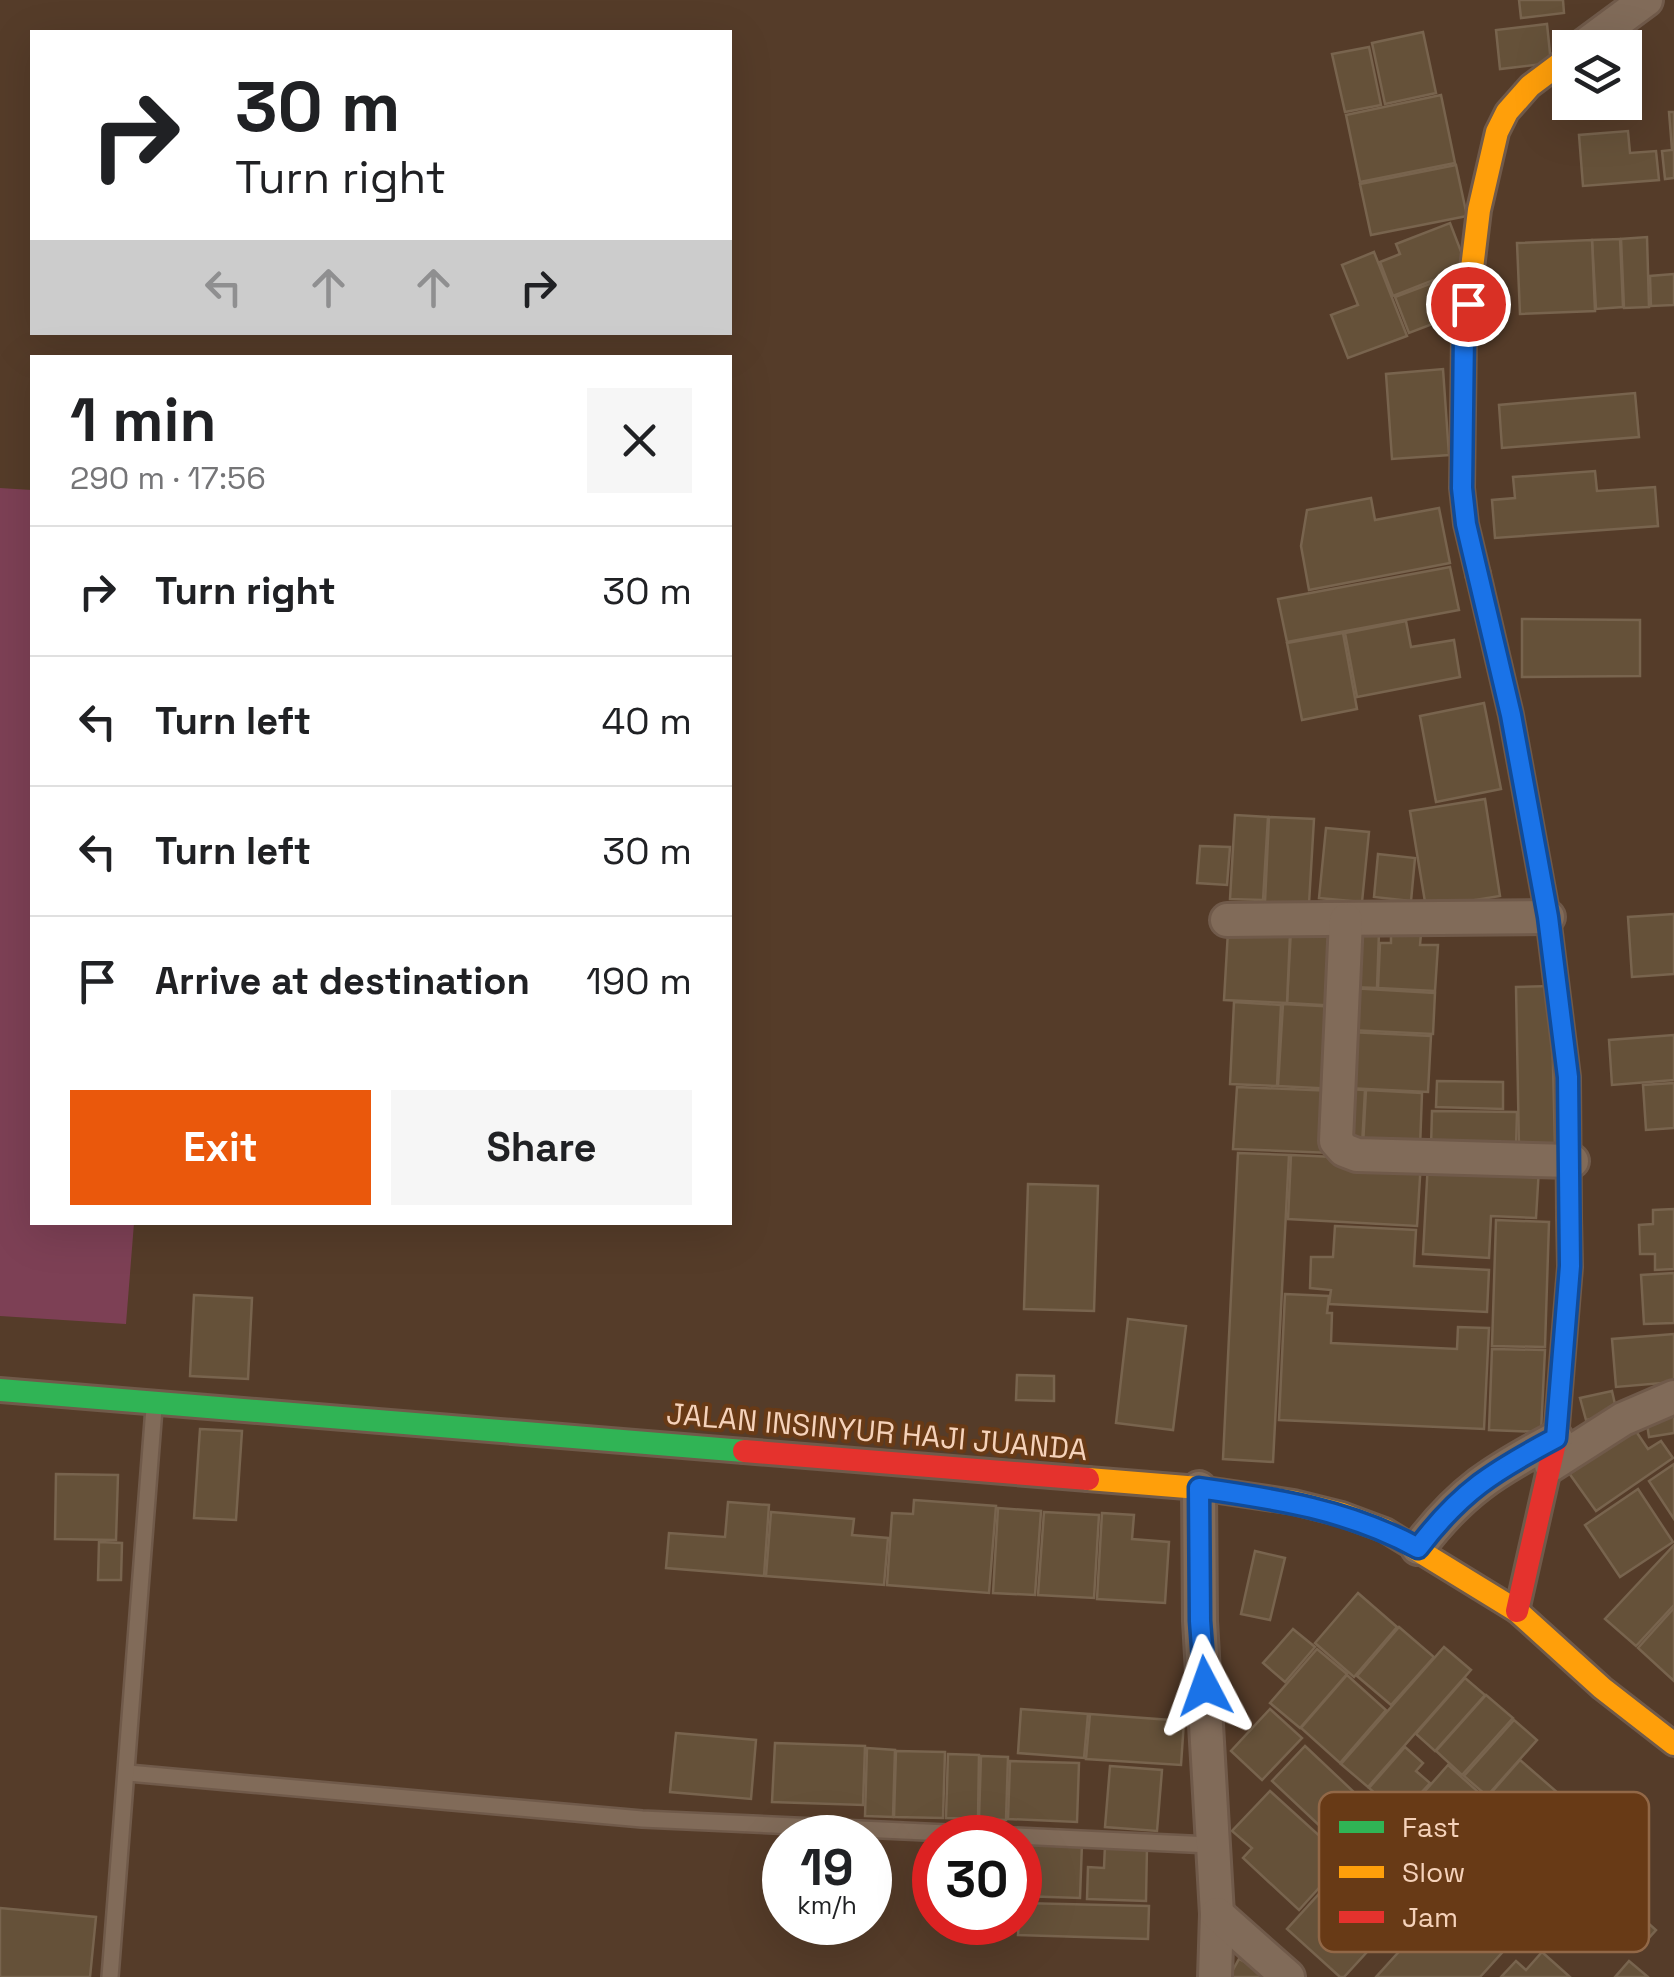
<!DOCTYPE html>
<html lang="en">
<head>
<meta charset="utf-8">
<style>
	:root { --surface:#fff; --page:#f6f6f6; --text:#202124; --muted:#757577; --line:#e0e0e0; --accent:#ea580c }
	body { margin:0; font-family:"Space Grotesk",sans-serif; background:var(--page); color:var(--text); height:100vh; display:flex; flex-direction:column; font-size:38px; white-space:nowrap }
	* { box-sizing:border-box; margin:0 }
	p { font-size:32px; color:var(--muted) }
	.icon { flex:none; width:55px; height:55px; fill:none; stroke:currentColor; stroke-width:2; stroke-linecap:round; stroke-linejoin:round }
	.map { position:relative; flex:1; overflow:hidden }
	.panel { position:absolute; left:30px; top:355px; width:702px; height:870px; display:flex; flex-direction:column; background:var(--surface); border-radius:0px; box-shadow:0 10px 40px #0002 }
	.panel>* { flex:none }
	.banner { position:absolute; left:30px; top:30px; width:702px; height:305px; border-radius:0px; box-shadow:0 10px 40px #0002; background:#fff; color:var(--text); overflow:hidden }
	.tools { position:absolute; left:1552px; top:30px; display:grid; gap:20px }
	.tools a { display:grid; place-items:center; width:90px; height:90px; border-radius:0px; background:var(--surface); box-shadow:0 10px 40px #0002; font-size:50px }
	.speed { position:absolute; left:762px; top:1815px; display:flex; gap:20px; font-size:50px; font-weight:700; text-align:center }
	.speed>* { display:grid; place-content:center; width:130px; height:130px; border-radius:50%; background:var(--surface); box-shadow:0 10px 40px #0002; line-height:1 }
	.speed small { font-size:25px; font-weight:400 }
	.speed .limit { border:15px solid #d22; background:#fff; color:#111 }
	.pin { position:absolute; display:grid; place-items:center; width:85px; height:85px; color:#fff; margin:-42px; border:5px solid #fff; border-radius:50%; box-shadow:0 2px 10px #0007 }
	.me { position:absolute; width:110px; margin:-55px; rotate:356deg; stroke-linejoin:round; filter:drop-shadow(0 0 8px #0008) }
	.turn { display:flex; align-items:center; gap:35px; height:210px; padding:0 40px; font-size:45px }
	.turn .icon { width:130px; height:130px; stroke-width:2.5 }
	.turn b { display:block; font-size:70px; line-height:85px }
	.lanes { display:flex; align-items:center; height:95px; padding:0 40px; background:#0003; justify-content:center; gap:50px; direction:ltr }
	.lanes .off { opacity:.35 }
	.round { display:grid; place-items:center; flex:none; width:105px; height:105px; border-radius:0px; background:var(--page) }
	.headline { display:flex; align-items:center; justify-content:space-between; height:170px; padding:0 40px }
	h1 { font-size:60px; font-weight:600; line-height:75px }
	.cta { display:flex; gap:20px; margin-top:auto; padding:20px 40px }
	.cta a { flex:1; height:115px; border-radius:0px; background:var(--accent); color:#fff; font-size:40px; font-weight:600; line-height:115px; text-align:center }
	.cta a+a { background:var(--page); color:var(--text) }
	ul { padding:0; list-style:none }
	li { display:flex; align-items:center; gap:30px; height:130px; padding:0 40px; border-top:2px solid var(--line) }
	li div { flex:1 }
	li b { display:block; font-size:38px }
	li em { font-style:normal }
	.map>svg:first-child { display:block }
	.green { fill:#7d4055 }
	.building { fill:#655139; stroke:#78644e; stroke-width:2.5 }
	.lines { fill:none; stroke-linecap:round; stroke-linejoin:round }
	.lane-casing { stroke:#705a4a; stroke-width:20 }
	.street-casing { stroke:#705a4a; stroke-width:38 }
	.fast-casing { stroke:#705a4a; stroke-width:28 }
	.slow-casing { stroke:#705a4a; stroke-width:28 }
	.jam-casing { stroke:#705a4a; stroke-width:28 }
	.lane { stroke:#816b59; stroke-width:15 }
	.street { stroke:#816b59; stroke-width:32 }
	.fast { stroke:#30b455; stroke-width:22 }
	.slow { stroke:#ff9f0a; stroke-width:22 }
	.jam { stroke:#e5322d; stroke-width:22 }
	.route-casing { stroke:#114b97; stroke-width:25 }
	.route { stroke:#1a73e8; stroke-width:18 }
	.labels { text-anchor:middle; stroke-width:8; stroke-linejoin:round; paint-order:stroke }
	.street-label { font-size:30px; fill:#f5d2ba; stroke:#683a16 }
	.key { fill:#683a16; stroke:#926847; stroke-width:2.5 }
	.key-label { font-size:28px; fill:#f5d2ba }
</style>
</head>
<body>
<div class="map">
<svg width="1674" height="1977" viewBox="0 0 1674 1977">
	<rect width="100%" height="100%" fill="#553c29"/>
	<polygon class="green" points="0,488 32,490 32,1222 134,1223 126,1324 0,1316"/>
	<g class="building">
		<polygon points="1519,0 1563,0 1564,13 1521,18"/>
		<polygon points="1547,24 1551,63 1500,69 1496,30"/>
		<polygon points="1423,32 1436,93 1385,104 1372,43"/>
		<polygon points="1369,47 1381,105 1345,112 1332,54"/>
		<polygon points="1441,95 1455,163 1360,182 1346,115"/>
		<polygon points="1669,112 1674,112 1674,178 1665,179 1662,151 1672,150"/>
		<polygon points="1628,131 1630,153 1656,151 1659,180 1583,186 1579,135"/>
		<polygon points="1456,165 1467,216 1371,235 1360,184"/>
		<polygon points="1450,223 1467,267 1393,296 1380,262 1400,254 1396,244"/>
		<polygon points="1647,237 1649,307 1624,308 1621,239"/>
		<polygon points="1620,239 1623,307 1596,309 1592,240"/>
		<polygon points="1592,240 1595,311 1520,314 1517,243"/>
		<polygon points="1374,252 1407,336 1348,358 1331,315 1358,305 1342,265"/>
		<polygon points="1674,274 1674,305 1651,306 1650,276"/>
		<polygon points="1451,276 1464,312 1409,333 1395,297"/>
		<polygon points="1443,369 1449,455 1392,459 1386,374"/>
		<polygon points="1635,393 1639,437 1502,448 1499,405"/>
		<polygon points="1595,471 1597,491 1655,487 1658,526 1495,538 1492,500 1515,498 1513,477"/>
		<polygon points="1371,498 1375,520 1439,508 1450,563 1309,590 1301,546 1307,510"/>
		<polygon points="1450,567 1459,610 1287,642 1278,599"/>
		<polygon points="1522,619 1640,620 1640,676 1522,677"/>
		<polygon points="1406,621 1411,647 1454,640 1460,677 1357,697 1345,633"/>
		<polygon points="1343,633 1357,709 1302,720 1287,643"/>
		<polygon points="1484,703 1501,789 1436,802 1420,716"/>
		<polygon points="1485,799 1500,896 1426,908 1410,811"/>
		<polygon points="1235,815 1268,817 1263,900 1230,899"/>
		<polygon points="1269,817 1314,819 1309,904 1265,902"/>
		<polygon points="1326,828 1369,832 1362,902 1319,898"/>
		<polygon points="1200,846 1230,847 1227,885 1197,883"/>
		<polygon points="1378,854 1415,858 1411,901 1374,897"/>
		<polygon points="1674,914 1674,974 1632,977 1628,917"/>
		<polygon points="1291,929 1343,932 1339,1006 1287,1003"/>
		<polygon points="1228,931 1290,934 1287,1003 1224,1000"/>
		<polygon points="1353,931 1379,932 1377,988 1351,987"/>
		<polygon points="1391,933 1421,934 1420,945 1438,945 1435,991 1378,988 1380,943 1391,943"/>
		<polygon points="1551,986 1555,1147 1519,1148 1516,987"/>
		<polygon points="1350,988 1435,993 1433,1034 1349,1030"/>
		<polygon points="1234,1002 1281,1005 1277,1086 1230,1084"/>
		<polygon points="1283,1004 1339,1007 1335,1089 1278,1086"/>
		<polygon points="1349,1032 1431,1036 1428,1092 1346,1088"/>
		<polygon points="1674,1035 1674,1080 1612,1085 1609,1040"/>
		<polygon points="1437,1081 1503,1082 1503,1109 1436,1107"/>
		<polygon points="1674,1083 1674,1128 1646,1130 1643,1085"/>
		<polygon points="1237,1087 1335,1091 1332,1153 1233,1149"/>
		<polygon points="1346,1089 1365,1090 1362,1146 1344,1145"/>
		<polygon points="1366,1090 1422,1093 1420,1148 1363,1146"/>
		<polygon points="1432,1111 1517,1112 1516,1147 1431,1146"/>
		<polygon points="1238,1153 1289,1155 1273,1462 1223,1459"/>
		<polygon points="1291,1155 1421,1161 1417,1226 1288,1219"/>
		<polygon points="1428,1162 1539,1168 1536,1218 1491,1216 1489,1258 1423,1254"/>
		<polygon points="1028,1184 1098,1186 1094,1311 1024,1309"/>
		<polygon points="1674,1209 1674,1269 1655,1270 1655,1254 1640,1254 1639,1225 1653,1224 1653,1210"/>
		<polygon points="1496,1220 1549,1222 1545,1347 1492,1346"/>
		<polygon points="1335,1226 1416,1230 1414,1266 1489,1270 1487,1312 1329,1304 1331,1290 1310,1288 1311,1257 1333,1257"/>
		<polygon points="1674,1273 1674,1323 1644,1324 1641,1275"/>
		<polygon points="1285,1294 1329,1296 1327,1313 1332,1313 1331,1343 1457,1349 1458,1327 1489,1328 1484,1429 1279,1420"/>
		<polygon points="194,1295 252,1298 248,1379 190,1376"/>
		<polygon points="1128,1319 1186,1326 1173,1430 1116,1423"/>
		<polygon points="1674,1334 1674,1382 1616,1387 1612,1339"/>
		<polygon points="1492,1349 1545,1350 1541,1432 1489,1430"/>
		<polygon points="1017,1375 1054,1376 1054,1401 1016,1400"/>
		<polygon points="1612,1391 1617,1413 1586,1420 1580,1398"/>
		<polygon points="1674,1406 1674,1433 1649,1437 1645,1411"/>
		<polygon points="1629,1421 1648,1449 1661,1441 1673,1458 1596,1511 1564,1466"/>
		<polygon points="200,1429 242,1431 236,1520 194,1518"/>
		<polygon points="1674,1464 1674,1519 1649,1481"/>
		<polygon points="56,1474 118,1475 116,1540 55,1539"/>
		<polygon points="1638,1489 1673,1542 1620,1577 1585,1525"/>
		<polygon points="914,1500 996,1506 989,1593 887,1585 892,1513 913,1514"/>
		<polygon points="728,1502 769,1505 764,1576 666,1568 669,1533 725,1537"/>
		<polygon points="998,1508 1041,1511 1035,1595 993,1593"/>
		<polygon points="771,1512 854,1519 852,1535 888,1538 884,1585 766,1576"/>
		<polygon points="1044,1512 1099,1515 1094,1598 1038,1595"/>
		<polygon points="1102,1513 1134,1515 1132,1539 1169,1542 1165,1603 1097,1599"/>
		<polygon points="99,1542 122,1543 121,1580 98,1580"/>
		<polygon points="1674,1545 1674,1605 1636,1646 1605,1619"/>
		<polygon points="1255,1551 1285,1558 1270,1620 1241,1614"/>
		<polygon points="1358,1593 1397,1627 1354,1677 1315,1643"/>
		<polygon points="1674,1608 1674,1681 1638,1648"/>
		<polygon points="1399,1627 1434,1657 1391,1705 1357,1676"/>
		<polygon points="1293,1629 1315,1647 1285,1682 1263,1663"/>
		<polygon points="1444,1647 1471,1670 1368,1787 1341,1764"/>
		<polygon points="1317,1649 1347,1674 1300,1728 1270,1703"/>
		<polygon points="1347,1675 1386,1710 1340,1763 1301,1728"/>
		<polygon points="1465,1678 1485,1695 1435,1751 1416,1734"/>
		<polygon points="1486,1695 1513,1718 1462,1775 1436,1751"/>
		<polygon points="1021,1709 1088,1714 1084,1758 1018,1753"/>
		<polygon points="1270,1709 1302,1738 1262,1780 1231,1751"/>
		<polygon points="1090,1714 1184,1721 1181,1765 1086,1759"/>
		<polygon points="1514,1720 1537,1740 1487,1796 1464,1776"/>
		<polygon points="676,1733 756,1740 751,1799 670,1792"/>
		<polygon points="775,1743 865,1746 863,1805 772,1802"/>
		<polygon points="1305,1746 1357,1795 1324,1830 1272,1781"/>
		<polygon points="1405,1747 1423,1763 1416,1771 1430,1783 1400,1816 1369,1788"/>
		<polygon points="867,1748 895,1750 893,1817 865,1816"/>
		<polygon points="896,1751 945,1752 943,1818 894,1817"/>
		<polygon points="948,1754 979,1755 978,1819 946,1818"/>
		<polygon points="981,1756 1008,1757 1006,1820 979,1819"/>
		<polygon points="1520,1760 1596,1826 1545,1883 1469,1818"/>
		<polygon points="1010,1761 1079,1763 1077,1822 1008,1819"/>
		<polygon points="1448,1765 1485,1798 1439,1850 1402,1817"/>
		<polygon points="1110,1766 1162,1770 1157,1831 1105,1827"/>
		<polygon points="1270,1791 1345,1859 1299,1910 1243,1858 1252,1848 1232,1831"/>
		<polygon points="1388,1818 1444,1868 1344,1977 1340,1977 1287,1929"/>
		<polygon points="786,1830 874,1834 871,1893 870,1838 786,1838"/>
		<polygon points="1030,1841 1082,1843 1080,1898 1020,1896 1020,1850 1030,1850"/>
		<polygon points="1105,1845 1147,1846 1146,1901 1087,1899 1088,1867 1104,1868"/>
		<polygon points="1621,1899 1656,1930 1638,1950 1602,1919"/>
		<polygon points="1020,1903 1149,1906 1148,1939 1018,1935"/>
		<polygon points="1443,1903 1474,1930 1492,1911 1518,1935 1480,1977 1376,1977"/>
		<polygon points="0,1908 96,1917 90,1977 0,1977"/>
		<polygon points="1542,1952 1570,1977 1501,1977 1516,1961 1526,1970"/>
		<polygon points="1239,1959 1272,1977 1229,1977"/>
		<polygon points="1629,1961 1648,1977 1615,1977"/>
	</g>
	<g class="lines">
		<g class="lane-casing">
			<g id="lane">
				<polyline points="128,1773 642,1819 1211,1845"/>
				<polyline points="110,1977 154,1408"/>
			</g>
		</g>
		<g class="street-casing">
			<g id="street">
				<polyline points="1581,48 1646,0"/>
				<polyline points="1227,920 1548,917"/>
				<polyline points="1346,920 1336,1141 1344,1150 1357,1155 1572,1161"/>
				<polyline points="1551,1465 1623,1419 1674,1397"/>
				<polyline points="1199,1488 1200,1621 1217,1914 1215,1977"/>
				<path d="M1418,1548C1461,1491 1494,1471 1556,1438"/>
				<polyline points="1217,1914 1288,1977"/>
			</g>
		</g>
		<g class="fast-casing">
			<g id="fast">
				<polyline points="1478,574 1511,715 1548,917 1568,1077 1569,1217"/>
				<polyline points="0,1390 744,1451"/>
			</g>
		</g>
		<g class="slow-casing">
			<g id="slow">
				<polyline points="1478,574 1466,524 1462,488 1464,335 1479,210 1497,132 1507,112 1530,86 1570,56"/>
				<polyline points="1088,1479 1199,1488 1294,1502 1342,1514 1385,1530 1517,1611 1602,1688 1674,1744"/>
			</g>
		</g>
		<g class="jam-casing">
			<g id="jam">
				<polyline points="744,1451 1088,1479"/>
				<polyline points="1517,1611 1556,1438 1570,1267 1569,1217"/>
			</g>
		</g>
		<use href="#lane" class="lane"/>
		<use href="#street" class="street"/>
		<use href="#fast" class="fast"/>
		<use href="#slow" class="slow"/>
		<use href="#jam" class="jam"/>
	</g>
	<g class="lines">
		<g class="route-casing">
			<path id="route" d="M1205,1686L1200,1621L1199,1488C1276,1499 1349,1510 1418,1548C1461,1491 1494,1471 1556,1438L1570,1266L1568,1077L1548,917L1511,715L1466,524L1462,488L1464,334L1468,304"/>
		</g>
		<use href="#route" class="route"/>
	</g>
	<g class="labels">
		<g class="street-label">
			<text transform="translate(877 1432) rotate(5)" y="10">JALAN INSINYUR HAJI JUANDA</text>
		</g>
	</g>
	<rect x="1319" y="1792" width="330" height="160" rx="15" class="key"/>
	<rect x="1339" y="1821" width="45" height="12" fill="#30b455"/>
	<rect x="1339" y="1866" width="45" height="12" fill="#ff9f0a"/>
	<rect x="1339" y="1911" width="45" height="12" fill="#e5322d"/>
	<g class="key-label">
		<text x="1402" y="1837">Fast</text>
		<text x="1402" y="1882">Slow</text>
		<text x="1402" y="1927">Jam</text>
	</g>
</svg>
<div class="tools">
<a><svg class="icon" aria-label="layers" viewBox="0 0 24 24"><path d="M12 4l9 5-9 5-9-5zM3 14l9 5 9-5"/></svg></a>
</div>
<div class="speed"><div>19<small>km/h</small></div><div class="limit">30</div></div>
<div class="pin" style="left:1468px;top:304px;background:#d93025"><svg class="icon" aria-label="arrive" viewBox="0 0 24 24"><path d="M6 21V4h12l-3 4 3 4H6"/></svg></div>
<svg class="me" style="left:1205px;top:1686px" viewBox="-20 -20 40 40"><path d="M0-17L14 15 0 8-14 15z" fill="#1a73e8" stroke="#fff" stroke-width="4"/></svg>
<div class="banner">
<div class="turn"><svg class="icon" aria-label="right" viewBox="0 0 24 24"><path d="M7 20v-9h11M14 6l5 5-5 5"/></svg><div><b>30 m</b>Turn right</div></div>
<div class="lanes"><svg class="icon off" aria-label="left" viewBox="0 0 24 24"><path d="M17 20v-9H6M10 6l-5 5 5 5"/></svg><svg class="icon off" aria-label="ahead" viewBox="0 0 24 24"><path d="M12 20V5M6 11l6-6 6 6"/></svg><svg class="icon off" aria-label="ahead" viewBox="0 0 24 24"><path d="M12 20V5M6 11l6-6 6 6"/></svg><svg class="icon" aria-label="right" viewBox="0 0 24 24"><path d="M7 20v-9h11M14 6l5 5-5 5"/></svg></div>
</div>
<section class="panel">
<div class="headline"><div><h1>1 min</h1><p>290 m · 17:56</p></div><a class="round"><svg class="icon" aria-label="close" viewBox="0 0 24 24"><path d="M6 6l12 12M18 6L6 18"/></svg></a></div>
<ul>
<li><svg class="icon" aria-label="right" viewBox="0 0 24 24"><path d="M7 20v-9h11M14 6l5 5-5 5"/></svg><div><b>Turn right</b></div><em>30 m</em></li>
<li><svg class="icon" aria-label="left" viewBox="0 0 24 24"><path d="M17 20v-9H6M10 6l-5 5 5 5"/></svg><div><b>Turn left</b></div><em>40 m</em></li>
<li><svg class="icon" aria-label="left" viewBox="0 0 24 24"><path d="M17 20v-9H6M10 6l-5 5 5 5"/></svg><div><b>Turn left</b></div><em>30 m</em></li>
<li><svg class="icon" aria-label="arrive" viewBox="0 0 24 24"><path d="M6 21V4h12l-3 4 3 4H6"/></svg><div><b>Arrive at destination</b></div><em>190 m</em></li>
</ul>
<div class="cta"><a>Exit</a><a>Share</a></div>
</section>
</div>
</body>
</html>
